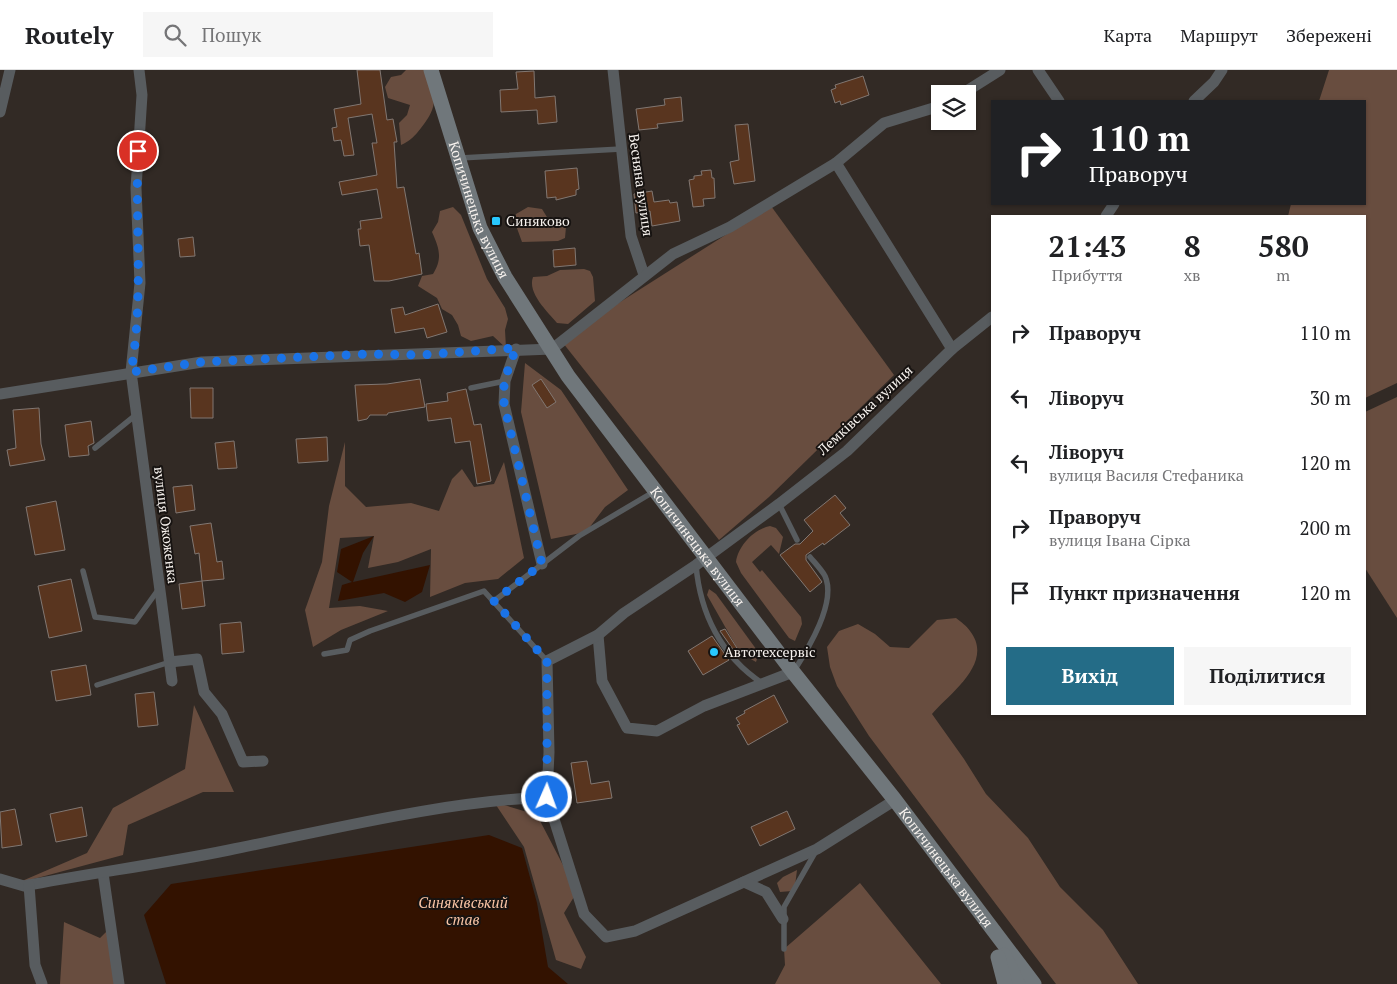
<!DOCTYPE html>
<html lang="uk">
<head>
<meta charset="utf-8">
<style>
	:root { --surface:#fff; --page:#f6f6f6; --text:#202124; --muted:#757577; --line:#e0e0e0; --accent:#246c87 }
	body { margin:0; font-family:"PT Serif",serif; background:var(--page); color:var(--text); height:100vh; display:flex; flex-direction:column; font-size:19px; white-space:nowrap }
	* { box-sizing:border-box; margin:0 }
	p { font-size:16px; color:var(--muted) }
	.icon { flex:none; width:28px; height:28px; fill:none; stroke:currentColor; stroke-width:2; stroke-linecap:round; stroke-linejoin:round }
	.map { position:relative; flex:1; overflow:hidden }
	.panel { position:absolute; left:991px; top:145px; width:375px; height:500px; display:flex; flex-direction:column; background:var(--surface); border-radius:0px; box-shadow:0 1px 4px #0004 }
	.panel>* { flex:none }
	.hud { position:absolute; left:991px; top:30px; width:375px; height:105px; border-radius:0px; box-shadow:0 1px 4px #0004; background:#202124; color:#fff; overflow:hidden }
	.controls { position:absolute; left:931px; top:15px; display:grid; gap:10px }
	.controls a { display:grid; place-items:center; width:45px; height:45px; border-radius:0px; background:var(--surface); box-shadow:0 1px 4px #0004; font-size:25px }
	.pin { position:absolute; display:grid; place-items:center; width:42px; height:42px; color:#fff; margin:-21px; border:2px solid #fff; border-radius:50%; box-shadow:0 1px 5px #0007 }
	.me { position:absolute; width:55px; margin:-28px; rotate:2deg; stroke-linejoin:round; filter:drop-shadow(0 0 4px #0008) }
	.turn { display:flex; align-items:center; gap:18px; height:105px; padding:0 15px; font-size:22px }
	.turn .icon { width:65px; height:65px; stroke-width:2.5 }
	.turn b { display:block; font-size:35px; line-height:42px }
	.eta { display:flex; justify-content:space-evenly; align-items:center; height:85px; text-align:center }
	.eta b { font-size:30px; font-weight:700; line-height:35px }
	.cta { display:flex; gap:10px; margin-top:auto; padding:10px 15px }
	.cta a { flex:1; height:58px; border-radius:0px; background:var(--accent); color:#fff; font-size:20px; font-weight:700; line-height:58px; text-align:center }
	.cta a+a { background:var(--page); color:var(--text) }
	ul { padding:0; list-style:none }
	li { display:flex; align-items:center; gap:15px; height:65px; padding:0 15px }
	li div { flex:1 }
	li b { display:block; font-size:19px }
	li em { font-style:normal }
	header { display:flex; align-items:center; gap:30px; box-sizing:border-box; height:70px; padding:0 25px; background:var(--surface); border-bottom:1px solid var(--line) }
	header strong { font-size:24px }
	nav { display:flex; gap:28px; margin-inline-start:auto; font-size:18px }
	.search { width:350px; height:45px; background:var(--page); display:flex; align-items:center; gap:12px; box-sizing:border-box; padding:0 18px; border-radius:0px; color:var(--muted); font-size:19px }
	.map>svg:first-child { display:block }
	.green { fill:#684d3f }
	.water { fill:#331200 }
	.building { fill:#59351f; stroke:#817772 }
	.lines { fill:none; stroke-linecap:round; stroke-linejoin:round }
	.service { stroke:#585c5f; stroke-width:5.5 }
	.minor { stroke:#585c5f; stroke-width:11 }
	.secondary { stroke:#70777b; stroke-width:15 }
	.route { stroke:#1a73e8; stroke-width:9; stroke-dasharray:0 16.2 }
	.poi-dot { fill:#28c8ff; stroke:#171311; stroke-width:2 }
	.labels { text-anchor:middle; stroke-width:4; stroke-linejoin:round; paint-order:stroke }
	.street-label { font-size:14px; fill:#f7f2ee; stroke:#171311 }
	.poi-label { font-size:14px; fill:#f7f2ee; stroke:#171311; text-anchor:start }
	.water-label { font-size:15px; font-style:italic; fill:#f9c4a5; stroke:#171311 }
</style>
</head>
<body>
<header>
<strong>Routely</strong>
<div class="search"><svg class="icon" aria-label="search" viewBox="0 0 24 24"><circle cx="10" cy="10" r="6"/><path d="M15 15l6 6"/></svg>Пошук</div>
<nav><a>Карта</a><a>Маршрут</a><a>Збережені</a></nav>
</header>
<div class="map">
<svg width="1397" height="914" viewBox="0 0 1397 914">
	<rect width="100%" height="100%" fill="#322a25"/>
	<g class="green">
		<path d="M406,0H429C434,28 440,34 421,58C415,66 410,71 401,75L399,53L407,45L410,35L388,28L385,17L391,7L401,5Z"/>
		<polygon points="1329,0 1397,0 1397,313 1365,328 1365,146 1288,146 1291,134 1365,134 1365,31 1319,31"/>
		<polygon points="771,136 894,305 769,427 719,470 563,273 617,234"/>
		<path d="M453,137L461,145L487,209L505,238L508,249L505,260L506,278L493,266L471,271L461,266L458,255L452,245L442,239L437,228L418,216L422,206L433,204C443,188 439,178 432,162L438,152L440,141Z"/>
		<polygon points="528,137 542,139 550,152 566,157 565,168 558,171 522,172 514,150 516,144"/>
		<path d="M584,199L590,201L593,207L595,231L568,254L557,253C548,242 527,223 533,207L547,206L560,200Z"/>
		<polygon points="525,293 561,320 628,420 605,437 586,462 551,469 521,342"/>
		<polygon points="1397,327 1397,548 1365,498 1365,342"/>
		<polygon points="345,372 345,416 366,437 411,433 439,441 452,409 462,399 474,417 494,414 504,392 524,488 498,509 465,513 430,527 431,479 398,492 368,498 374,466 340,468 329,538 360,536 388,541 341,560 313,577 305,540 322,492 329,436"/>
		<path d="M770,456L776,458L783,467L779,484L771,475L752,492L760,502L762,500L801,547L802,554L795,571L789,568L741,503L736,492C738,476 754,459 770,456Z"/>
		<polygon points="709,519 716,524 759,583 756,592 740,583 707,525"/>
		<path d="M956,548C961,552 967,556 970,561C995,593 949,624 932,644L964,689L986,724L1028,768L1060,817L1103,860L1138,914H1056L869,666L837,616L830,597L827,577L839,561L858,554L875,564L890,577L909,578L937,550Z"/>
		<polygon points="194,635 234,722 203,722 128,755 123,785 15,814 87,783 113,738 185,699"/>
		<polygon points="494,732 537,745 577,822 564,843 586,887 581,899 556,890 524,777"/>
		<polygon points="797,800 795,816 792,821 780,822 777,813 783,807"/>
		<polygon points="860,813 941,914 775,914 785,895 784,879"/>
		<polygon points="64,852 100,868 111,857 119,914 60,914"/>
	</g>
	<g class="water">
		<polygon points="374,466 363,483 353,512 430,495 422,522 405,532 384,523 338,531 342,515 352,512 337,502 341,479"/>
		<polygon points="489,765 522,778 537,833 548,897 568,914 166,914 144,845 171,814"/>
	</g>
	<g class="building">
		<polygon points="357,0 380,0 387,50 393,49 397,72 394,72 397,118 404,117 416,184 419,183 422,204 389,211 374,211 369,175 360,176 358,159 361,159 360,151 382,148 377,119 342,125 339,112 377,105 372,73 377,73 372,44 348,48 354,85 344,86 341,70 334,71 332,58 337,57 334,39 361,34"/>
		<polygon points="534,1 535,28 555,26 557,52 538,54 537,40 501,42 500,20 518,19 516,2"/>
		<polygon points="863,6 869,25 841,35 840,31 835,33 831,20 836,18 835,15"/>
		<polygon points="681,27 683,51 657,54 658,58 639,60 636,39 665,35 664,29"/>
		<polygon points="748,54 755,111 734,114 730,92 739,90 735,55"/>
		<polygon points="577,98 579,119 576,120 576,125 556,130 556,127 547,128 545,101"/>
		<polygon points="711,100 712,108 714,108 715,128 703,129 704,136 693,137 689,110 694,109 694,106 702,105 701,101"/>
		<polygon points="652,121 654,132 669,130 670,133 677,132 680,151 652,156 650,141 636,143 634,124"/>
		<polygon points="193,167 195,186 180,187 178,169"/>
		<polygon points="575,178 576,195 554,197 553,180"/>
		<polygon points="438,234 447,262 427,268 424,258 395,263 391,239 403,237 405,245"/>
		<polygon points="420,309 425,337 388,343 387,345 370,345 367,349 358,351 355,315 387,314"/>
		<polygon points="541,309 556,332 547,338 532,315"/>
		<polygon points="190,318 213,318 213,348 191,348"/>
		<polygon points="466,319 474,355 481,354 491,411 477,414 470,371 455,373 451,348 428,351 426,334 448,331 447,323"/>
		<polygon points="39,338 41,374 45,390 10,396 7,380 16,378 13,340"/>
		<polygon points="91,351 94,373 88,376 89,385 69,387 65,355"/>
		<polygon points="327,367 328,391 298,393 296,369"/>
		<polygon points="234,371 237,398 218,399 215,373"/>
		<polygon points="192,415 195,440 176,443 173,417"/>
		<polygon points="835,425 846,438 840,443 850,455 824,475 823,473 806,485 806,490 822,512 810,522 780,485 795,474 800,474 813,461 804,450"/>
		<polygon points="56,431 65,480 35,485 26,437"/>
		<polygon points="211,453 217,492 222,491 224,509 202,511 199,483 195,484 190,456"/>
		<polygon points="71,509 82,561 49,568 38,516"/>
		<polygon points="202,511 205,536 182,539 179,514"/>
		<polygon points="241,552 244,582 222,584 220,554"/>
		<polygon points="725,559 740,583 737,585 720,561"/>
		<polygon points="712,566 729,590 703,605 688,581"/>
		<polygon points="86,595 91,625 56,631 51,601"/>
		<polygon points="154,622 158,655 138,657 135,624"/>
		<polygon points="774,625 788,652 748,675 737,655 740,654 736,648 745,643 744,641"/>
		<polygon points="587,691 591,714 609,711 612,728 577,733 571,693"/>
		<polygon points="82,737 87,766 56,772 50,744"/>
		<polygon points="15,739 22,775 2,778 0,742"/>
		<polygon points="787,741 795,759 760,776 751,757"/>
	</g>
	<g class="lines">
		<g class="service">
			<polyline points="460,88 621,79"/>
			<polyline points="471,318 505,311"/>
			<polyline points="95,378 137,344"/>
			<polyline points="779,434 797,470"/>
			<path d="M696,495C700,543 721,586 762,613"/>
			<polyline points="83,501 95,547 135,552 158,520"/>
			<polyline points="494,531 579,466 655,421"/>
			<polyline points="324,584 347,580 350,570 370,561 484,521 547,591"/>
			<path d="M794,601C808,579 837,532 825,506C821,499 815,493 810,487"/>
			<polyline points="97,615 170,592"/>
			<polyline points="784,879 784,837 816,781"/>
		</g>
		<g class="minor">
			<polyline points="139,0 142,25 136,118 140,213 131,302 172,611"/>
			<polyline points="613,0 631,166 644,205"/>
			<polyline points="1038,0 1059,31"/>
			<polyline points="962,24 1000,0"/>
			<polyline points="1194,31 1214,12 1222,0"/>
			<polyline points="0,42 10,0"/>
			<polyline points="836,93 884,53 940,36"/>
			<polyline points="1106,146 1114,134"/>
			<polyline points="516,279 505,311 504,334 542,494"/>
			<polyline points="0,324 202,292 552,279 673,184 730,157 836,93 952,279"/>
			<polyline points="598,565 602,611 627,658 657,661 704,636 793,602"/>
			<polyline points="170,592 197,589 204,622 222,644 243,692 263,691"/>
			<polyline points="547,727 549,682 547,591 598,565 624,543 696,495 779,434 847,381 952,279 992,247"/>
			<polyline points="103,803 119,914"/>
			<path d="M0,809L24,816C92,803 161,794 229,780C334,759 440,732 547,727L584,844L606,867L635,861L817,779L895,730"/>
			<polyline points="744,812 766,822 783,849"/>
			<polyline points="29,815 35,895 42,914"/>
		</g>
		<g class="secondary">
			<path id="s1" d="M431,0L480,158L505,207L568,306L793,602L895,730L1034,914"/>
			<polyline points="1004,885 1018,914"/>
			<polyline points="998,887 1005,914"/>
		</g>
	</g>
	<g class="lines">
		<path class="route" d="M138,81C135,155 144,228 131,302L202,292L367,284L421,285L516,278L504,311V334L542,494L494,531L547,591V727"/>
	</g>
	<g class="poi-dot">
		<rect x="491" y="146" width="10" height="10" rx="2.5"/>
		<circle cx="714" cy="582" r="5"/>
	</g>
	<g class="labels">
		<g class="street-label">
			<text transform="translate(641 115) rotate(82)" y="5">Весняна вулиця</text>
			<text dy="5" stroke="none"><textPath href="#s1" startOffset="148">Копичинецька вулиця</textPath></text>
			<text transform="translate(865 340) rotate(-43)" y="5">Лемківська вулиця</text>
			<text transform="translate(166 455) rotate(83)" y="5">вулиця Ожоженка</text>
			<text dy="5" stroke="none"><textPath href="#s1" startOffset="552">Копичинецька вулиця</textPath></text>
			<text dy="5" stroke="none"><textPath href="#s1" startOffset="958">Копичинецька вулиця</textPath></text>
		</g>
		<g class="poi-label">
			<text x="506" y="156">Синяково</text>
			<text x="724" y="587">Автотехсервіс</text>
		</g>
		<g class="water-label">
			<text x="463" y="838">Синяківський<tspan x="463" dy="17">став</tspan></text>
		</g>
	</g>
</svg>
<div class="controls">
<a><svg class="icon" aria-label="layers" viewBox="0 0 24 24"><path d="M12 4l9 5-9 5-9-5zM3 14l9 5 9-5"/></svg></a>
</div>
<div class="pin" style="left:138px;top:81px;background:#d93025"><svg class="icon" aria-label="arrive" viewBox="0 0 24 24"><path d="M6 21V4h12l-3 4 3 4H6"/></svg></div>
<svg class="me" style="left:547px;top:727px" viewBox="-20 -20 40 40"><circle r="17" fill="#1a73e8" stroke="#fff" stroke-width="3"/><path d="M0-11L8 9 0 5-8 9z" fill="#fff"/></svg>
<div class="hud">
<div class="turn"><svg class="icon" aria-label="right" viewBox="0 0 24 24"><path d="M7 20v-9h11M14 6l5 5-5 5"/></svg><div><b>110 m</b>Праворуч</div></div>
</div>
<section class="panel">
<div class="eta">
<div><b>21:43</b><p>Прибуття</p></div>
<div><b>8</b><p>хв</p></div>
<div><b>580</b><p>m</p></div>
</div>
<ul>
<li><svg class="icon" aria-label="right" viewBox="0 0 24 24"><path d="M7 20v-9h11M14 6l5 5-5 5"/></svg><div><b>Праворуч</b></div><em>110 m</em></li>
<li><svg class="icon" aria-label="left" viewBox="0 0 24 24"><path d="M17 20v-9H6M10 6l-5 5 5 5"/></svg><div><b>Ліворуч</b></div><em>30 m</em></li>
<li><svg class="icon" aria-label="left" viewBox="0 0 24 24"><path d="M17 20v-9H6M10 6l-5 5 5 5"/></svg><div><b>Ліворуч</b><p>вулиця Василя Стефаника</p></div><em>120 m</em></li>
<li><svg class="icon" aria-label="right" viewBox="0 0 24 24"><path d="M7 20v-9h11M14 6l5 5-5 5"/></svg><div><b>Праворуч</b><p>вулиця Івана Сірка</p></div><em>200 m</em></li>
<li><svg class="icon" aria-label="arrive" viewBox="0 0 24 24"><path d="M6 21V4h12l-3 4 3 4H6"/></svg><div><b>Пункт призначення</b></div><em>120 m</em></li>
</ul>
<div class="cta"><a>Вихід</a><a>Поділитися</a></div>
</section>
</div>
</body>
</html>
